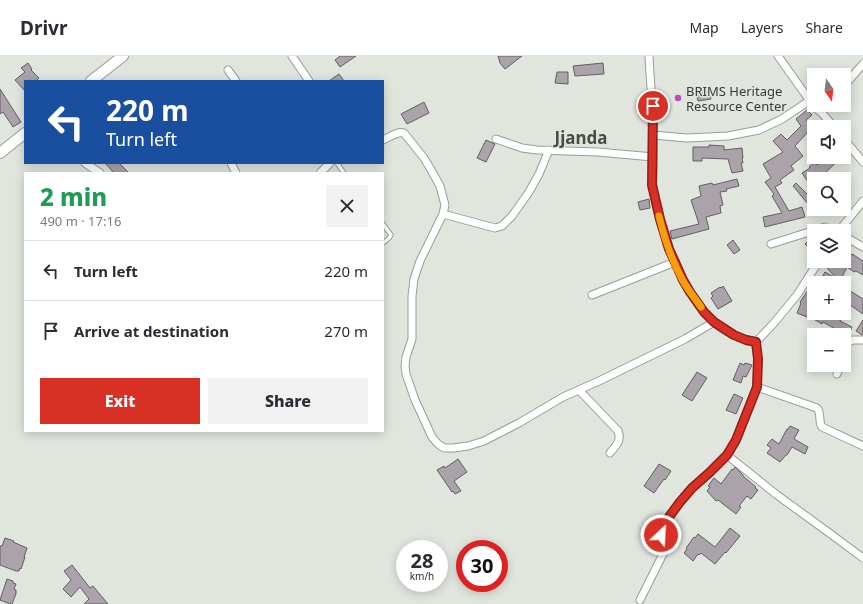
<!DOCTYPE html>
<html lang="en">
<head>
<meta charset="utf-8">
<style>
	:root { --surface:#fff; --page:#f2f2f3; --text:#2b2b33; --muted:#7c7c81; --line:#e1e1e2; --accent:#d93025 }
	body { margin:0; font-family:"Noto Sans",sans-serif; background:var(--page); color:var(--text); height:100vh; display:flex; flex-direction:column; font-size:15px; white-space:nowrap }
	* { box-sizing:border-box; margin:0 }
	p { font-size:13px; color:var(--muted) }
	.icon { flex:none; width:22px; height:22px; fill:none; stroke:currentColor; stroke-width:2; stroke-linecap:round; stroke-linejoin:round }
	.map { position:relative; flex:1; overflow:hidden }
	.sheet { position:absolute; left:24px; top:116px; width:360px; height:260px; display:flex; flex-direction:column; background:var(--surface); border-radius:0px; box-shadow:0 2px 10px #0003 }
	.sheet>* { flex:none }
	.hud { position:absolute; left:24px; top:24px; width:360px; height:84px; border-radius:0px; box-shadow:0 2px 10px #0003; background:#1a4fa0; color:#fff; overflow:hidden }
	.needle { width:26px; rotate:166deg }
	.controls { position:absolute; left:807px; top:12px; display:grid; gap:8px }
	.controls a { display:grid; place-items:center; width:44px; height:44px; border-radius:0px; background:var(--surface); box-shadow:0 2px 10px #0003; font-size:20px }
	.speed { position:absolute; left:396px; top:484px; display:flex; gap:8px; font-size:20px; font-weight:700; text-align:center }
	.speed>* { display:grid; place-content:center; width:52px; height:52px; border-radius:50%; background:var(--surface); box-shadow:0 2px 10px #0003; line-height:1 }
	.speed small { font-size:10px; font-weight:400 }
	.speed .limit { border:6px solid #d22; background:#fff; color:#111 }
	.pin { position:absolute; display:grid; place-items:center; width:34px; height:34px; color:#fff; margin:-17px; border:2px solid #fff; border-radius:50%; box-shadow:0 1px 4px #0007 }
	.me { position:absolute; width:44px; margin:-22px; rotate:25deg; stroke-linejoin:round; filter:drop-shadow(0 0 3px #0008) }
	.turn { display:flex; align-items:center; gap:14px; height:84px; padding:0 16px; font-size:18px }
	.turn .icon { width:52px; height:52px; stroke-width:2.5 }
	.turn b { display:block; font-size:28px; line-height:34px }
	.round { display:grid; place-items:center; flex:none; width:42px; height:42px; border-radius:0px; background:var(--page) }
	.head { display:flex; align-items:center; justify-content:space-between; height:68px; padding:0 16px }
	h1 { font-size:24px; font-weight:800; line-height:30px; color:#1e9e55 }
	.action { display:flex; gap:8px; margin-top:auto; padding:8px 16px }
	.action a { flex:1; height:46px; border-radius:0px; background:var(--accent); color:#fff; font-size:16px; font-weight:800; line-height:46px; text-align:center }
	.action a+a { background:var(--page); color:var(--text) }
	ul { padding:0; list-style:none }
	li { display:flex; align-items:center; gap:12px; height:60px; padding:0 16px; border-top:1px solid var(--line) }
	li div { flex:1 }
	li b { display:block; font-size:15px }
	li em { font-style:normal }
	header { display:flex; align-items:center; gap:24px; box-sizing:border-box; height:56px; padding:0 20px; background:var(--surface); border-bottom:1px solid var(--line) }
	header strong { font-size:19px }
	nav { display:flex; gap:22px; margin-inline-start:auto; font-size:14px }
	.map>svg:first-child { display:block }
	.building { fill:#aaa3a9; stroke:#645e64 }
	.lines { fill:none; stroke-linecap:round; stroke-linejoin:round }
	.service-casing { stroke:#989e97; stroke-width:5.5 }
	.minor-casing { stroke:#989e97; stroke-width:9 }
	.secondary-casing { stroke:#989e97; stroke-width:12 }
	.service { stroke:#fff; stroke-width:3.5 }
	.minor { stroke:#fff; stroke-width:7 }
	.secondary { stroke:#fff; stroke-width:10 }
	.route-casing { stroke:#8d1f18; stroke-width:10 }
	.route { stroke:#d93025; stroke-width:7 }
	.slow { stroke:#f59e0b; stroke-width:7 }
	.poi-dot { fill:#b74eb0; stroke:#e0e6de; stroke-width:1.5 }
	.labels { text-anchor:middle; stroke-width:3; stroke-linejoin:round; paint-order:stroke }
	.poi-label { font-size:13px; fill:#373a37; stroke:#e0e6de; text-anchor:start }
	.district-label { font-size:17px; font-weight:bold; fill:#484d46; stroke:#e0e6de }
</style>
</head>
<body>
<header>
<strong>Drivr</strong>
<nav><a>Map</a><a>Layers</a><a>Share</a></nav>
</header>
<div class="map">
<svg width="863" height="548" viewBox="0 0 863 548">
	<rect width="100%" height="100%" fill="#e0e6de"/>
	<g class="building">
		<polygon points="340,0 356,0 340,11 335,4"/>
		<polygon points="498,0 522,0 505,13 500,7"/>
		<polygon points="28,7 32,13 31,14 39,22 36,25 25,25 25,35 15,24 25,16 21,12"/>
		<polygon points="603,7 604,18 575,20 573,10"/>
		<polygon points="557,16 568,16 568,28 555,27"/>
		<polygon points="339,18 344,25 329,25"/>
		<polygon points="0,33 21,66 13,71 3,56 0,58"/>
		<polygon points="709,35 711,43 698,45 696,37"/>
		<polygon points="424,46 429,57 407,68 401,58"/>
		<polygon points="807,54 812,59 806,64 814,75 814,85 807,77 795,90 803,100 791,110 794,114 780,124 782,127 775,131 789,155 802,151 805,161 765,171 763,161 782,157 772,140 774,138 765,126 771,122 763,108 783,96 773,85 781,78 787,84 801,70 796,63"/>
		<polygon points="486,84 495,88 486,106 477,102"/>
		<polygon points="709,89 724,90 724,94 742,92 743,102 742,102 743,107 741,107 743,115 732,117 728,103 702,102 702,105 693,105 693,91 709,91"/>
		<polygon points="826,101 842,101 825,117 830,123 814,123 814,135 802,117 810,112 809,111 814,107 817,109"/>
		<polygon points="105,107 119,107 129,117 114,117"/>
		<polygon points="737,123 739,130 726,133 727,135 720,136 723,149 720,150 721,157 706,161 709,173 672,183 670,175 699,168 691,144 701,140 699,130 712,127 713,129"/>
		<polygon points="796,127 814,145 808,148 793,130"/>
		<polygon points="649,143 650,152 640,154 638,146"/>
		<polygon points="814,180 814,197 805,188"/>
		<polygon points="733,184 740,194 734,198 727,189"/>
		<polygon points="852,198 863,205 863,219 856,215 854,216 847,211 840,225 843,227 819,227 825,216 837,223 827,212 832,205 844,205 844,201 848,203"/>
		<polygon points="723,230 732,245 718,253 711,242 713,240 711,237 720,231 721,232"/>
		<polygon points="810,231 814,233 814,257 844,257 844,231 863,243 863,258 850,249 840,265 852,271 848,280 823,266 822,268 812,262 812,263 797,257 801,247 800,246"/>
		<polygon points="863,264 863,279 862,279 856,275"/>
		<polygon points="740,307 744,309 745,307 752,309 746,321 743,320 741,327 733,324"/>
		<polygon points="697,316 707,322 692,345 682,339"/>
		<polygon points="734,338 743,342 736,358 726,354"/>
		<polygon points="790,370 799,374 794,383 808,391 805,398 792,391 787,399 786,399 780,406 767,397 771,392 767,389 772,383 779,388 787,373 788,373"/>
		<polygon points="458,403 467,416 454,425 461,435 455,438 453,435 452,436 437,414 444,410 445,412"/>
		<polygon points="659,408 671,415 665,424 664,423 654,437 644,430"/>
		<polygon points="735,411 743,419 743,420 756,431 755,432 758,434 751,443 747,440 739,450 741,451 736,458 718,444 716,445 707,435 710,431 708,430 714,422 721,428 732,413 733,414"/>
		<polygon points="730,472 740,480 726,497 725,496 715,508 701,497 699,499 698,498 693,505 684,497 687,493 686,492 694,481 695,482 698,478 715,491"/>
		<polygon points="5,482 14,485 13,486 27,492 24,501 25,501 21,513 20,512 19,515 16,515 0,509 0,490 2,490"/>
		<polygon points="72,509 90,532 93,530 108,548 84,548 89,543 80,531 71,541 63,533 71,524 64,515"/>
		<polygon points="7,523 13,525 13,527 16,528 14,533 16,534 16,538 12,548 10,548 0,544"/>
	</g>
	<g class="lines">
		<g class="service-casing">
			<g id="service">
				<polyline points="337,107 344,117"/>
				<polyline points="383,168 391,179 389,182 383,187"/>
			</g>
		</g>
		<g class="minor-casing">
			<g id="minor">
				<polyline points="292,0 309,25"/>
				<path d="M649,0C650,24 653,49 653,73C653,86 653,99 653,113C653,119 652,125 653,131C659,174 681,235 713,265C724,276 741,283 756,286L774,267L797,239L819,205"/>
				<polyline points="778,0 815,52 821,56 834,71"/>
				<polyline points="228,14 236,25"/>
				<polyline points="844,30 863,8"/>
				<polyline points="821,56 828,49"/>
				<polyline points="653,79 687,82 728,80 759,74 782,63 809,45"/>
				<polyline points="496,83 522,92 537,94 598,96 653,101"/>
				<polyline points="844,83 863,106"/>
				<path d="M383,84C390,81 397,75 404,77L424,102L430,112L440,130L445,149L443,158L420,205L414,223L412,240V283L406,301L405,310L406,318L415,344L432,381L438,388L444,392H453L468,390L484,385L519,367L563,341L599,325L685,283L714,266"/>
				<polyline points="85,107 100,117"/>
				<polyline points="231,107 236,117"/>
				<polyline points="320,117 330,107"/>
				<polyline points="443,158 495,172 502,170 512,160 529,136 539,118 549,94"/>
				<polyline points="839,175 863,145"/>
				<polyline points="844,180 863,191"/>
				<polyline points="771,188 825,171 834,175"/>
				<polyline points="592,239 675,206"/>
				<polyline points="844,297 847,287 853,284 863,284"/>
				<polyline points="837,318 840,309"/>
				<path d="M757,331L817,352C822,358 818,366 822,371L863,390"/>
				<path d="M579,334L618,375C622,385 616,389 610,397"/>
				<polyline points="727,399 777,439 828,476 863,502"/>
				<polyline points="640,544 663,498 664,491 661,477 661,475 666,465 680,446 692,432 709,417 727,399 736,384 757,331 758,303 756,286"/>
			</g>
		</g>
		<g class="secondary-casing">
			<g id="secondary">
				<polyline points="91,25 123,0"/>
				<polyline points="0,97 25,77"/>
			</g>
		</g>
		<use href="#service" class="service"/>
		<use href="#minor" class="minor"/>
		<use href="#secondary" class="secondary"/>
	</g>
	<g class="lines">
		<g class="route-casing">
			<polyline id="route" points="653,50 652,129 660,163 669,193 675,206 683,224 690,236 704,256 714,266 734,279 746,284 756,286 758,303 757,331 736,384 727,399 709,417 692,432 680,446 666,465 661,475 661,479"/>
		</g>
		<use href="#route" class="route"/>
		<path class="slow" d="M659,160C664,182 672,205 683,225C688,234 695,242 701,251"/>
	</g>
	<circle class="poi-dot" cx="678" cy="42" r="4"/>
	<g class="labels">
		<g class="poi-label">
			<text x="686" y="40">BRIMS Heritage<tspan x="686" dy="15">Resource Center</tspan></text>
		</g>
		<g class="district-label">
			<text x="581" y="88">Jjanda</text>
		</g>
	</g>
</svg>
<div class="controls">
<a><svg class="needle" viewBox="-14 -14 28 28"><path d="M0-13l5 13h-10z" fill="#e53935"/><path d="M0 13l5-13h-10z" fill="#7c7c81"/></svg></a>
<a><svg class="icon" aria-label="sound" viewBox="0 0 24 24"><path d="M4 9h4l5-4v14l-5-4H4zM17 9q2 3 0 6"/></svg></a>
<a><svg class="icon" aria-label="search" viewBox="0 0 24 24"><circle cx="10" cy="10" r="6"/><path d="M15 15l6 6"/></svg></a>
<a><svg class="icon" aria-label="layers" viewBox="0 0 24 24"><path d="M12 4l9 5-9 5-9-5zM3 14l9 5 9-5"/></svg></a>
<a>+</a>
<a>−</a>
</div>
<div class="speed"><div>28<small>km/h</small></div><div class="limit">30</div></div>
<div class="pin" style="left:653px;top:50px;background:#d93025"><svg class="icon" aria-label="arrive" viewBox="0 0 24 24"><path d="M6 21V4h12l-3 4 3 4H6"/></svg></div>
<svg class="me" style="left:661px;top:479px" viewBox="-20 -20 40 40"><circle r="17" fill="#d93025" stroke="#fff" stroke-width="3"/><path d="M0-11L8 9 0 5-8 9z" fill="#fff"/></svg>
<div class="hud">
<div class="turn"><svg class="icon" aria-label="left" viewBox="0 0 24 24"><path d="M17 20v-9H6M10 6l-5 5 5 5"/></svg><div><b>220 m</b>Turn left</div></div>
</div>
<section class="sheet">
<div class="head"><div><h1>2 min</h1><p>490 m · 17:16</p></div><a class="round"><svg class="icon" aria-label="close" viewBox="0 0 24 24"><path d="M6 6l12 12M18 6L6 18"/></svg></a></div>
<ul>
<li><svg class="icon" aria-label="left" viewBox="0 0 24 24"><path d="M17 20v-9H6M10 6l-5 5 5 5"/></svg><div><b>Turn left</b></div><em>220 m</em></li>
<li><svg class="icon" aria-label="arrive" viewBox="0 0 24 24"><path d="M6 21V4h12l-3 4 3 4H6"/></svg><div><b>Arrive at destination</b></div><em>270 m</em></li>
</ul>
<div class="action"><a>Exit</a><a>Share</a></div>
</section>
</div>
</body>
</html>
